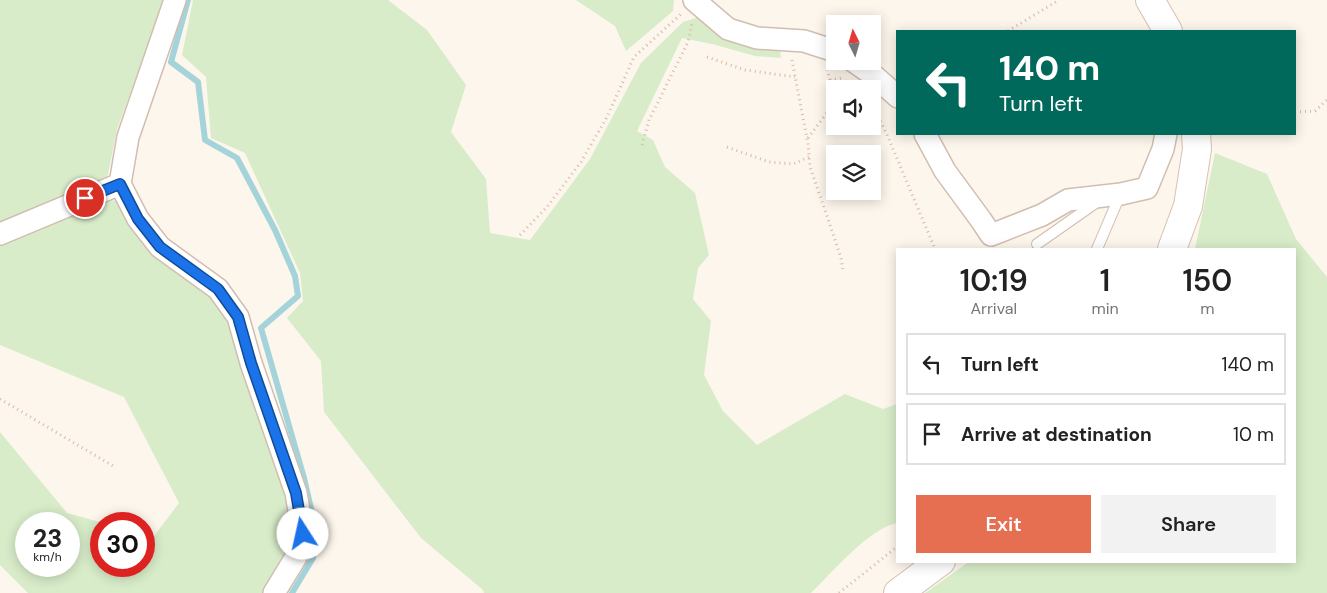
<!DOCTYPE html>
<html lang="en">
<head>
<meta charset="utf-8">
<style>
	:root { --surface:#fff; --page:#f2f2f2; --text:#222; --muted:#767676; --line:#e0e0e0; --accent:#e76f51 }
	body { margin:0; font-family:"DM Sans",sans-serif; background:var(--page); color:var(--text); height:100vh; display:flex; flex-direction:column; font-size:19px; white-space:nowrap }
	* { box-sizing:border-box; margin:0 }
	p { font-size:16px; color:var(--muted) }
	.icon { flex:none; width:28px; height:28px; fill:none; stroke:currentColor; stroke-width:2; stroke-linecap:round; stroke-linejoin:round }
	.map { position:relative; flex:1; overflow:hidden }
	.panel { position:absolute; left:896px; top:248px; width:400px; height:315px; display:flex; flex-direction:column; background:var(--surface); border-radius:0px; box-shadow:0 2px 12px #0003 }
	.panel>* { flex:none }
	.top-card { position:absolute; left:896px; top:30px; width:400px; height:105px; border-radius:0px; box-shadow:0 2px 12px #0003; background:#00695c; color:#fff; overflow:hidden }
	.needle { width:32px; rotate:355deg }
	.fabs { position:absolute; left:826px; top:15px; display:grid; gap:10px }
	.fabs a { display:grid; place-items:center; width:55px; height:55px; border-radius:0px; background:var(--surface); box-shadow:0 2px 12px #0003; font-size:25px }
	.speed { position:absolute; left:15px; top:512px; display:flex; gap:10px; font-size:25px; font-weight:700; text-align:center }
	.speed>* { display:grid; place-content:center; width:65px; height:65px; border-radius:50%; background:var(--surface); box-shadow:0 2px 12px #0003; line-height:1 }
	.speed small { font-size:12px; font-weight:400 }
	.speed .limit { border:8px solid #d22; background:#fff; color:#111 }
	.pin { position:absolute; display:grid; place-items:center; width:42px; height:42px; color:#fff; margin:-21px; border:2px solid #fff; border-radius:50%; box-shadow:0 1px 5px #0007 }
	.me { position:absolute; width:55px; margin:-28px; rotate:350deg; stroke-linejoin:round; filter:drop-shadow(0 0 4px #0008) }
	.turn { display:flex; align-items:center; gap:18px; height:105px; padding:0 20px; font-size:22px }
	.turn .icon { width:65px; height:65px; stroke-width:2.5 }
	.turn b { display:block; font-size:35px; line-height:42px }
	.eta { display:flex; justify-content:space-evenly; align-items:center; height:85px; text-align:center }
	.eta b { font-size:30px; font-weight:600; line-height:35px }
	.action { display:flex; gap:10px; margin-top:auto; padding:10px 20px }
	.action a { flex:1; height:58px; border-radius:0px; background:var(--accent); color:#fff; font-size:20px; font-weight:600; line-height:58px; text-align:center }
	.action a+a { background:var(--page); color:var(--text) }
	ul { padding:0; list-style:none }
	li { display:flex; align-items:center; gap:15px; height:62px; margin:0 10px 8px; padding:0 10px; border:2px solid var(--line); border-radius:0px }
	li div { flex:1 }
	li b { display:block; font-size:19px }
	li em { font-style:normal }
	.map>svg:first-child { display:block }
	.green { fill:#d8ecc9; fill-rule:evenodd }
	.lines { fill:none; stroke-linecap:round; stroke-linejoin:round }
	.stream { stroke:#a5d3da; stroke-width:6 }
	.lane-casing { stroke:#d1beb0; stroke-width:12 }
	.street-casing { stroke:#d1beb0; stroke-width:24 }
	.secondary-casing { stroke:#d6c0b0; stroke-width:30 }
	.path { stroke:#d9b8a5; stroke-width:3; stroke-dasharray:1 4; stroke-linecap:butt }
	.lane { stroke:#fff; stroke-width:10 }
	.street { stroke:#fff; stroke-width:21 }
	.secondary { stroke:#fff; stroke-width:28 }
	.route-casing { stroke:#114b97; stroke-width:12 }
	.route { stroke:#1a73e8; stroke-width:9 }
</style>
</head>
<body>
<div class="map">
<svg width="1327" height="593" viewBox="0 0 1327 593">
	<rect width="100%" height="100%" fill="#fdf6ec"/>
	<g class="green">
		<polygon points="0,0 165,0 117,129 107,179 0,225"/>
		<path d="M193,0H388L427,30L466,85L451,132L486,179L490,233L530,240L590,159L641,63L683,22L699,17L780,49L781,58L755,56L712,44L682,38L637,131L653,140L665,167L695,193L709,255L698,268L693,299L711,321L704,375L723,411L757,445L845,394L883,409L897,404V523C868,529 833,572 811,593H484L483,590L421,538L324,412L321,361L287,318L303,301L300,273L245,153L211,138L206,77L182,55Z"/>
		<polygon points="576,0 674,0 673,11 626,51 615,26"/>
		<polygon points="1215,153 1267,174 1296,239 1327,277 1327,593 925,593 970,561 1295,561 1295,249 1195,249"/>
		<path d="M107,199L122,202L155,257L183,270L211,295L229,324L288,498L294,532L291,549L265,593H28L0,565V432L67,513L107,524H101V566H144V533L154,536L179,503L124,397L0,345V241ZM26,524H69V566H26Z"/>
	</g>
	<g class="lines">
		<polyline class="stream" points="188,0 171,62 198,82 205,140 237,158 275,230 295,276 298,296 261,328 304,478 315,526 313,558 292,593"/>
		<g class="lane-casing">
			<g id="lane">
				<polyline points="1037,244 1097,202"/>
				<polyline points="1097,249 1120,195"/>
			</g>
		</g>
		<g class="street-casing">
			<g id="street">
				<polyline points="175,0 128,137 120,184 138,219 160,247 218,289 238,317 251,363 296,493 303,534 296,557 274,593"/>
				<polyline points="694,0 728,29 757,38 804,41 835,51"/>
				<polyline points="853,61 873,75 898,97"/>
				<polyline points="925,134 945,171 981,220 991,235 1042,215 1068,200 1121,194 1147,188 1163,149 1166,134"/>
				<polyline points="0,234 120,184"/>
			</g>
		</g>
		<g class="secondary-casing">
			<g id="secondary">
				<polyline points="1150,0 1168,31"/>
				<polyline points="1172,249 1188,206 1197,149 1196,134"/>
				<polyline points="898,593 941,561"/>
			</g>
		</g>
		<g class="path">
			<polyline points="1008,31 1059,0"/>
			<polyline points="707,57 745,70 795,77"/>
			<polyline points="792,60 808,144 810,167 828,219 841,258 843,270"/>
			<polyline points="830,80 842,78"/>
			<polyline points="872,103 888,137 935,249"/>
			<polyline points="1295,112 1315,111 1327,100"/>
			<polyline points="808,138 829,110 830,80 827,69"/>
			<polyline points="642,145 649,120 688,42 692,23"/>
			<polyline points="727,147 769,162 793,164 809,157"/>
			<polyline points="520,235 547,207 581,162 607,117 634,57 681,14"/>
			<polyline points="0,399 113,466"/>
			<polyline points="839,593 898,546"/>
		</g>
		<use href="#lane" class="lane"/>
		<use href="#street" class="street"/>
		<use href="#secondary" class="secondary"/>
	</g>
	<g class="lines">
		<g class="route-casing">
			<polyline id="route" points="85,198 120,184 138,219 160,247 218,289 238,317 251,363 296,493 303,534"/>
		</g>
		<use href="#route" class="route"/>
	</g>
</svg>
<div class="fabs">
<a><svg class="needle" viewBox="-14 -14 28 28"><path d="M0-13l5 13h-10z" fill="#e53935"/><path d="M0 13l5-13h-10z" fill="#767676"/></svg></a>
<a><svg class="icon" aria-label="sound" viewBox="0 0 24 24"><path d="M4 9h4l5-4v14l-5-4H4zM17 9q2 3 0 6"/></svg></a>
<a><svg class="icon" aria-label="layers" viewBox="0 0 24 24"><path d="M12 4l9 5-9 5-9-5zM3 14l9 5 9-5"/></svg></a>
</div>
<div class="speed"><div>23<small>km/h</small></div><div class="limit">30</div></div>
<div class="pin" style="left:85px;top:198px;background:#d93025"><svg class="icon" aria-label="arrive" viewBox="0 0 24 24"><path d="M6 21V4h12l-3 4 3 4H6"/></svg></div>
<svg class="me" style="left:303px;top:534px" viewBox="-20 -20 40 40"><circle r="19" fill="#fff"/><path d="M0-13L10 11 0 6-10 11z" fill="#1a73e8"/></svg>
<div class="top-card">
<div class="turn"><svg class="icon" aria-label="left" viewBox="0 0 24 24"><path d="M17 20v-9H6M10 6l-5 5 5 5"/></svg><div><b>140 m</b>Turn left</div></div>
</div>
<section class="panel">
<div class="eta">
<div><b>10:19</b><p>Arrival</p></div>
<div><b>1</b><p>min</p></div>
<div><b>150</b><p>m</p></div>
</div>
<ul>
<li><svg class="icon" aria-label="left" viewBox="0 0 24 24"><path d="M17 20v-9H6M10 6l-5 5 5 5"/></svg><div><b>Turn left</b></div><em>140 m</em></li>
<li><svg class="icon" aria-label="arrive" viewBox="0 0 24 24"><path d="M6 21V4h12l-3 4 3 4H6"/></svg><div><b>Arrive at destination</b></div><em>10 m</em></li>
</ul>
<div class="action"><a>Exit</a><a>Share</a></div>
</section>
</div>
</body>
</html>
